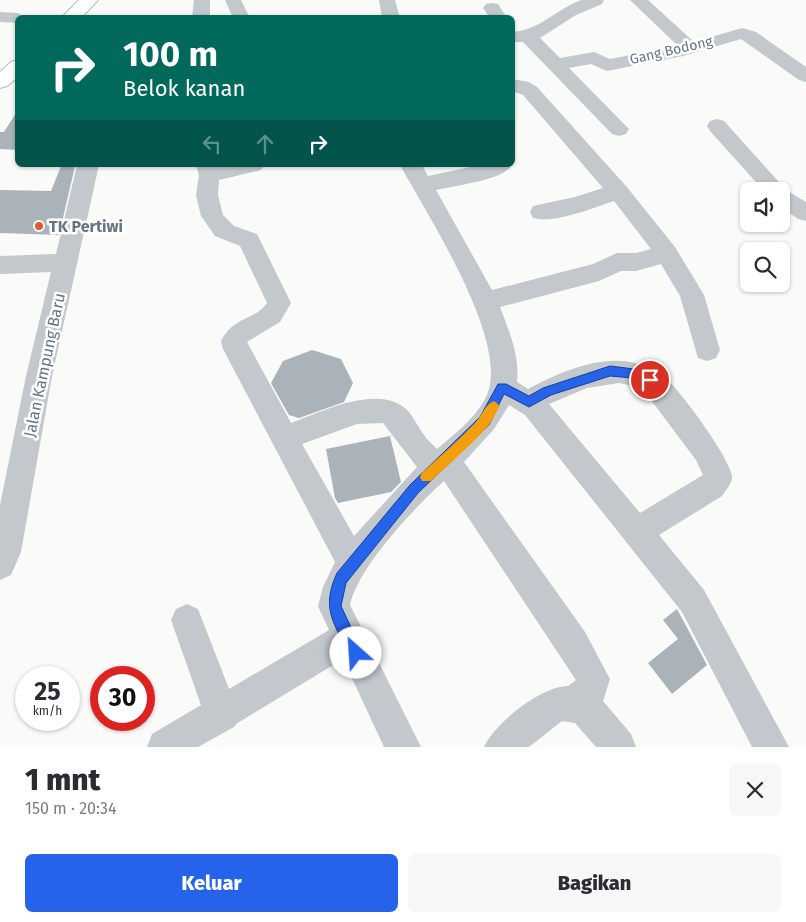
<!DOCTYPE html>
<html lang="id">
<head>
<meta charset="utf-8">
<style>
	:root { --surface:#fff; --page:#f7f7f7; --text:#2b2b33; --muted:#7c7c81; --accent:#2563eb }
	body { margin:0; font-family:"Fira Sans",sans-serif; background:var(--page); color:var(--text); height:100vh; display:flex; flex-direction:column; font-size:19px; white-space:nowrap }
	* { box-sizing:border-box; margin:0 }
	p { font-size:16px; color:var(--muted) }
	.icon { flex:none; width:28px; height:28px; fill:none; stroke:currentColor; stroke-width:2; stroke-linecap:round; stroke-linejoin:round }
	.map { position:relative; height:747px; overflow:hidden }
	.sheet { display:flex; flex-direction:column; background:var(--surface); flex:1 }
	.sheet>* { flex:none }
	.hud { position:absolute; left:15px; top:15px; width:500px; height:152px; border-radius:8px; box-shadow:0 1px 4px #0004; background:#00695c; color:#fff; overflow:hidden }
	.buttons { position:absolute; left:740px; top:182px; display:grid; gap:10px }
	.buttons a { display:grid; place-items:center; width:50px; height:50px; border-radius:8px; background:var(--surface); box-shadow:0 1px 4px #0004; font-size:25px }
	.speed { position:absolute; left:15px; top:666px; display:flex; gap:10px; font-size:25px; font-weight:700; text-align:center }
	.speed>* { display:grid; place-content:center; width:65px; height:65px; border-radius:50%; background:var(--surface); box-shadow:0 1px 4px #0004; line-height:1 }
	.speed small { font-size:12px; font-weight:400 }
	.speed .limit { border:8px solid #d22; background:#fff; color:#111 }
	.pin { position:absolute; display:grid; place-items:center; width:42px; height:42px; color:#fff; margin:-21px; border:2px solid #fff; border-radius:50%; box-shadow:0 1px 5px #0007 }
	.me { position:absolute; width:55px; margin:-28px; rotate:334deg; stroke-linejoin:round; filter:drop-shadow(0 0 4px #0008) }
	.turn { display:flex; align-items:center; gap:18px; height:105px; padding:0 25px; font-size:22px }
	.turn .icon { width:65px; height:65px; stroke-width:2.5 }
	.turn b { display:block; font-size:35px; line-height:42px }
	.lanes { display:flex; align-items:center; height:48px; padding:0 25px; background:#0003; justify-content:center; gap:25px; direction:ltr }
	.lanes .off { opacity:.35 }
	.round { display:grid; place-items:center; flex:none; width:52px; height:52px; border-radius:8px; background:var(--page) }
	.head { display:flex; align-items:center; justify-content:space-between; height:85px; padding:0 25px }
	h1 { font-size:30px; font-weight:800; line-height:38px }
	.primary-button { display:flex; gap:10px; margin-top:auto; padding:10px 25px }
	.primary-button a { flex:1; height:58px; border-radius:8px; background:var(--accent); color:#fff; font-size:20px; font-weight:800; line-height:58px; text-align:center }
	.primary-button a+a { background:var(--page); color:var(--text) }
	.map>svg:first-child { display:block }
	.building { fill:#aab3b9 }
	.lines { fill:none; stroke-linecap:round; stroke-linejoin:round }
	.major-casing { stroke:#b5babe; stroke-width:2 }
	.minor { fill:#c3c8cc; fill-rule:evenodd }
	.major { fill:#fff; fill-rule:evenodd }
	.route { fill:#2563eb; stroke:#184099 }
	.slow { fill:#f59e0b }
	.poi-dot { fill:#e4572e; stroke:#fff; stroke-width:2 }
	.labels { text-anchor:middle; stroke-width:5; stroke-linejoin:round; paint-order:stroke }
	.far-street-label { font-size:14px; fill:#657683; stroke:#fff }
	.poi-label { font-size:16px; font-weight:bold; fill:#657683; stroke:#fff; text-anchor:start }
	.street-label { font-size:16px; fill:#657683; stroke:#fff }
</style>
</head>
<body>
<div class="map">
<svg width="806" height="747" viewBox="0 0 806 747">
	<rect width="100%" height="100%" fill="#fafaf8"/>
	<g class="building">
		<polygon points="18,110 18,150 0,149 0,132 4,132"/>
		<polygon points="61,166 75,166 59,235 0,233 0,190 51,191"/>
		<polygon points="312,350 341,359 353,383 344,402 299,418 289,415 271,383 283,361"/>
		<polygon points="390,436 401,482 391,492 338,503 335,498 326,449"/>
		<polygon points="677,609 707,665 672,694 648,663 678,639 663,620"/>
	</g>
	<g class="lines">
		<g class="major-casing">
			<g id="major">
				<polygon points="79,0 98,0 81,18 61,18"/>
				<polygon points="18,60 18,77 7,86 0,88 0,72 11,62"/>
			</g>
		</g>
		<g class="minor">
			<polygon points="194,0 210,0 210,18 192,18"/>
			<polygon points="225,0 241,0 250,18 233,18"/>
			<polygon points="379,0 395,0 400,18 382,18"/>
			<path d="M581,0H604L602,4L576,15L540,38L560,58L594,52L610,59L678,46L630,0H648L694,42L742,28L756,32L806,67V82L799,80L741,39L683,56L607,71L591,64L569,68L629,129L626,134L619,136L612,134L523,42H512V32C540,30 555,10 581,0Z"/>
			<polygon points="492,3 498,4 507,18 490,18 483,8 486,4"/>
			<polygon points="0,12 18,13 26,18 18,18 18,23 0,22"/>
			<path d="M512,79L529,82L537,87L626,186L675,247L704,295L720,350L716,358L707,361L698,358L680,296L661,264L636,271H621L599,281L500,307C509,331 520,356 517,382L528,389C558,373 600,354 635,363C644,365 656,369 663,375C679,389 729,456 732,476C733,483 726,490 722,496L659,535L704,590L789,747H752L682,612L525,415L509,405L494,429L464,462L585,632L610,679L603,701L631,734L636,747H596L575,723L562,721L529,747H484C494,724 541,686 568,686L576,680L444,481C415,507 358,567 350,605L421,747H384L343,659L236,724L234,727L198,747H147L152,734L201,705L171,620L176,609L187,604L198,609L229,689L329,630L318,606L323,587L335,562L223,349L221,341C234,316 254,321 267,303L240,246L215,236L201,216L196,195L199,175L196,165H265L261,170L219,180L218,195L223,215L234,226L257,234L291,303L280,322L247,342L291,423C321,412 379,383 407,410C413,416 417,425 422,432C426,439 432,444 437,449C455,434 483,412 489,389C504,333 428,216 400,165H422L428,176L480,165H512C504,180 453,186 436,190L492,290L593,264L617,253H636L651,249L614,201C592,208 555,224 533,218L530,212L533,206L575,197L603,188L523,95L512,91ZM619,383L639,387L648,396L696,460L703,475L640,513L549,404L587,388ZM383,423L417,467L354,536L302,444L357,424Z"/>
			<polygon points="717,119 724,121 786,190 806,202 806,221 798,219 781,207 781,191 764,191 710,131 707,126 710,121"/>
			<polygon points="77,165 99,165 52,376 21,552 11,575 0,580 0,505 26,376 51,272 0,274 0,256 56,254"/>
		</g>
		<use href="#major" class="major"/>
	</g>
	<path class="route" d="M610,366L634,369L654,376L655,380L650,385L633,378L610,376L551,395L529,407L504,394L489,425L418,493L346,583L341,606L363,653L361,658L356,660L351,658C335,624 320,610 337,573L410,485L480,417L498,384H506L529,396L543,388Z"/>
	<path class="slow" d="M494,401L500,406L489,425L473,442L431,481H422L420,477L422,473C440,456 459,440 476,422C482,415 486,404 494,401Z"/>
	<circle class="poi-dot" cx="39" cy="226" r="5"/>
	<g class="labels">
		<g class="far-street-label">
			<text transform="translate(671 50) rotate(-13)" y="5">Gang Bodong</text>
		</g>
		<g class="poi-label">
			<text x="49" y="232">TK Pertiwi</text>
		</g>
		<g class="street-label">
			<text transform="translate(44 365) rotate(-78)" y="6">Jalan Kampung Baru</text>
		</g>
	</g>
</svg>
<div class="buttons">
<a><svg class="icon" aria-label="sound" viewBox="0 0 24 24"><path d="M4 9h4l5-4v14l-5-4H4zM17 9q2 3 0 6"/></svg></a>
<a><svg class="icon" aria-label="search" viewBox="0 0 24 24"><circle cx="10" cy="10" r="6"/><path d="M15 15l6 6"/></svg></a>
</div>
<div class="speed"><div>25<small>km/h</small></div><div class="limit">30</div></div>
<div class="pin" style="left:650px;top:380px;background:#d93025"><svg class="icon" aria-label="arrive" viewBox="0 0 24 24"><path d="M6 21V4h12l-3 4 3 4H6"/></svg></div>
<svg class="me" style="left:356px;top:653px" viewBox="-20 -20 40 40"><circle r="19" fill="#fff"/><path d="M0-13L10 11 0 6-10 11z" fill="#2563eb"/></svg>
<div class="hud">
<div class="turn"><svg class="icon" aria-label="right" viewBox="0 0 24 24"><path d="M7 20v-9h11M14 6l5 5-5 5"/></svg><div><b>100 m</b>Belok kanan</div></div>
<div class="lanes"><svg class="icon off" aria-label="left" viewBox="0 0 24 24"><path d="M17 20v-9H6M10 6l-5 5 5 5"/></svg><svg class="icon off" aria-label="ahead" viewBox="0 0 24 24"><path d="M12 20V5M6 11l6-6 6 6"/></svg><svg class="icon" aria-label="right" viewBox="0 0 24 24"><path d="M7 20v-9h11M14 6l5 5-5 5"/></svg></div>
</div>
</div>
<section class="sheet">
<div class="head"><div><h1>1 mnt</h1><p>150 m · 20:34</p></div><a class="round"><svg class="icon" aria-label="close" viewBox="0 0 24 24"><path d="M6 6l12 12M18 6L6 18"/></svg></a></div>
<div class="primary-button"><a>Keluar</a><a>Bagikan</a></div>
</section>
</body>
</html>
